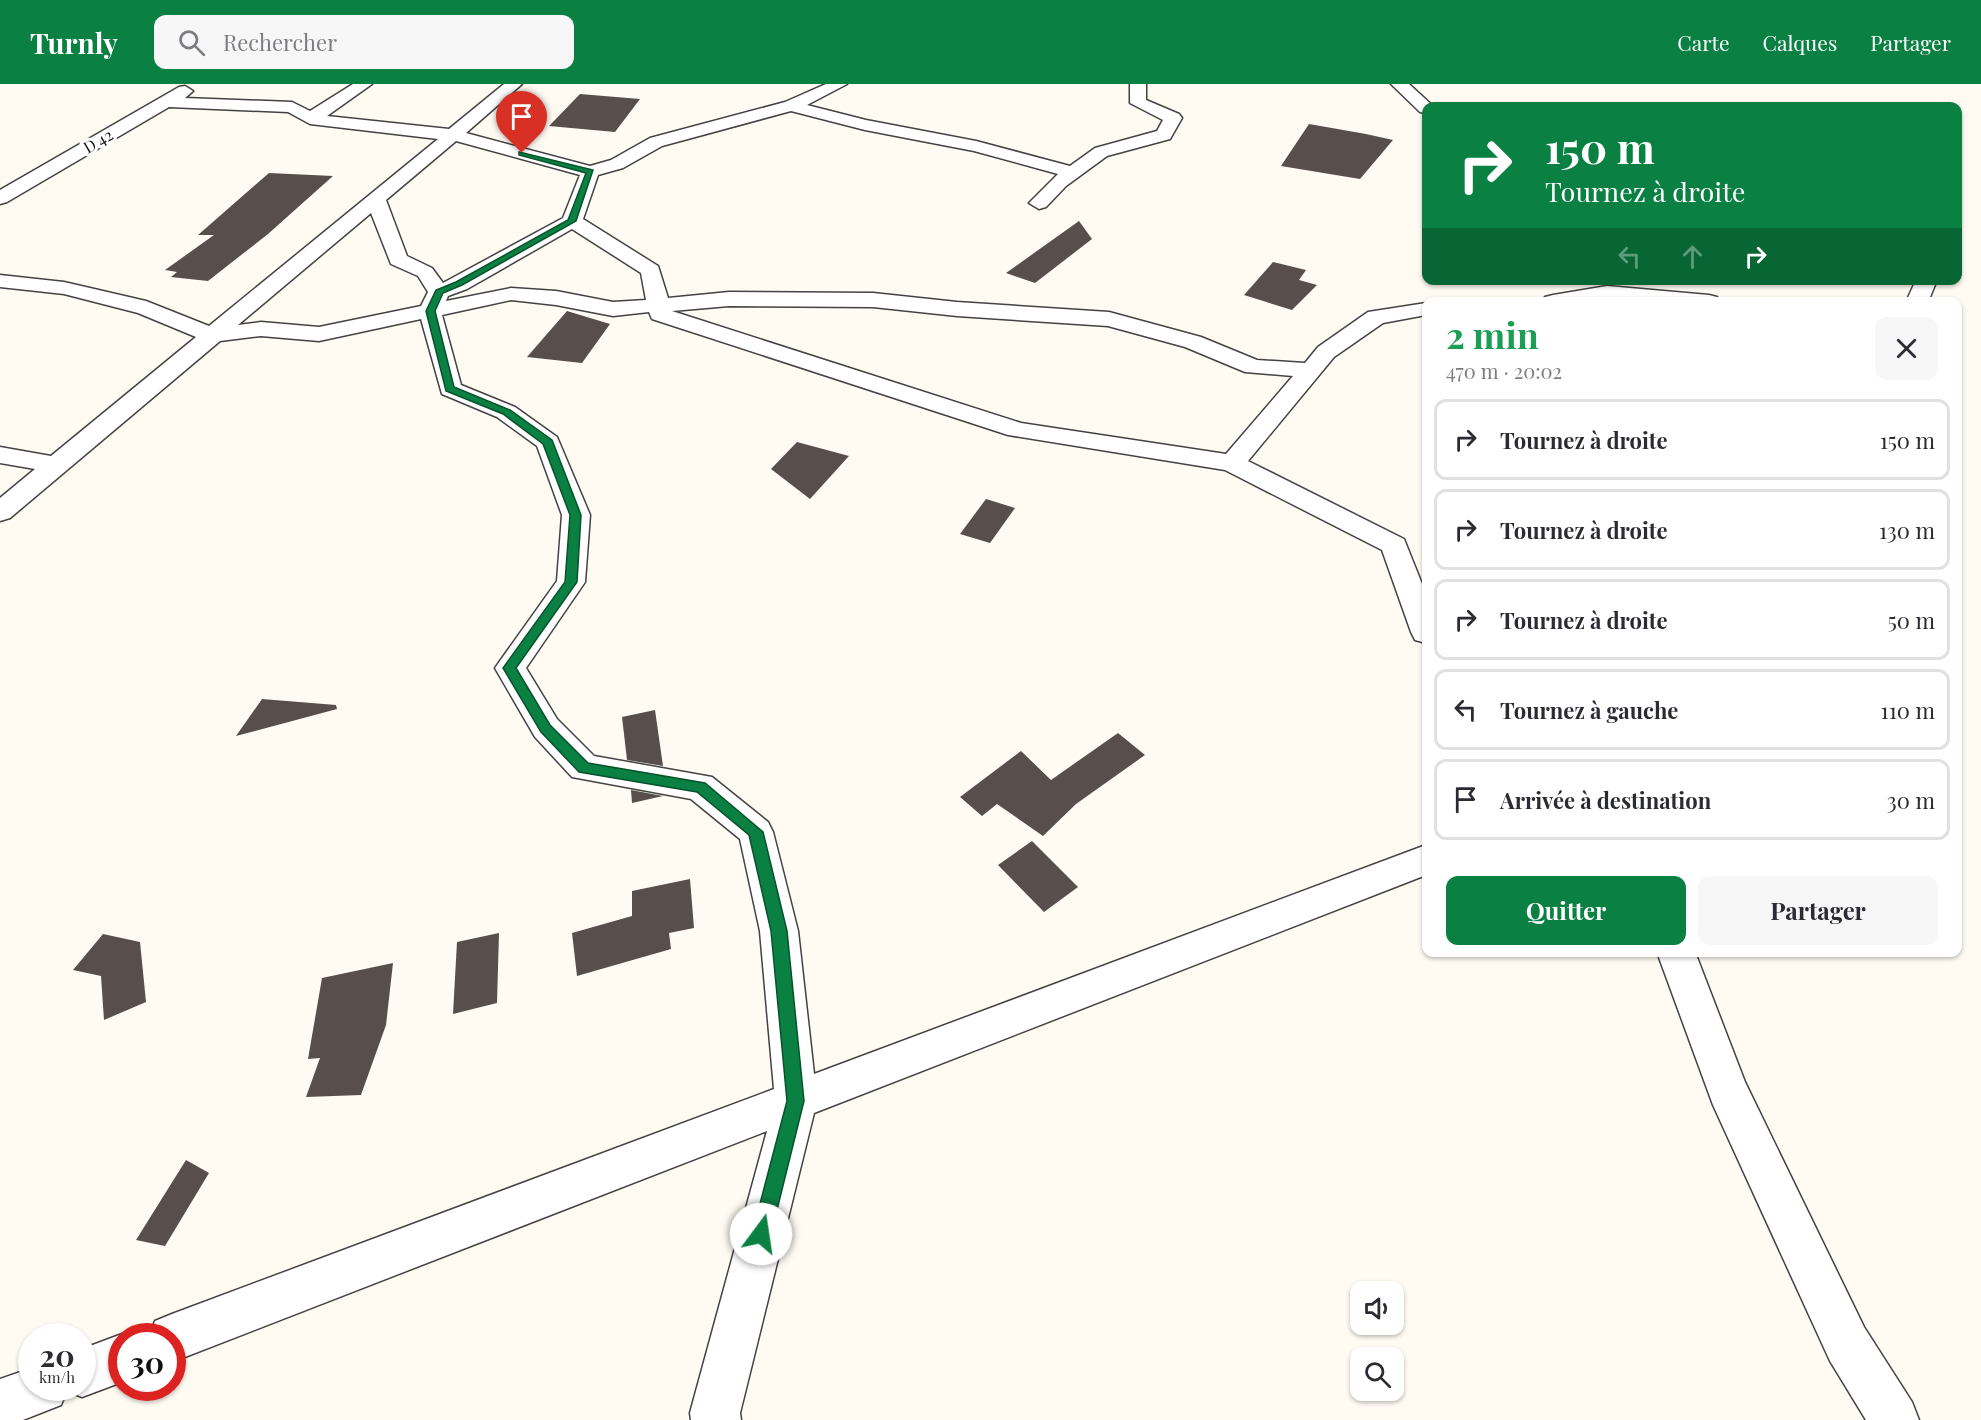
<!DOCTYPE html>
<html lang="fr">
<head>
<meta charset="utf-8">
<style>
	:root { --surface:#fff; --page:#f7f7f7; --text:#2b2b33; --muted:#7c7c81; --line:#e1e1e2; --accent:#0b8043 }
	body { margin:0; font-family:"Playfair Display",serif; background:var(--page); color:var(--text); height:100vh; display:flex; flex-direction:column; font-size:22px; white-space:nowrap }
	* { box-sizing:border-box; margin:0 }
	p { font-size:20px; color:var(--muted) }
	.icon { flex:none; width:33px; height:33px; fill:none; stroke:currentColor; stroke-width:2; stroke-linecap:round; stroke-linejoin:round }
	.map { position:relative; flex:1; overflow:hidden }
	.sheet { position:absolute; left:1422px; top:213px; width:540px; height:660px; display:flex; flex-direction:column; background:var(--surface); border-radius:12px; box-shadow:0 2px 4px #0004 }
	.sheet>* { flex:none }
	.top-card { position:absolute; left:1422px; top:18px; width:540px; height:183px; border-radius:12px; box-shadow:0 2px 4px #0004; background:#0b8043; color:#fff; overflow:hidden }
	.controls { position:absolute; left:1350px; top:1197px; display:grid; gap:12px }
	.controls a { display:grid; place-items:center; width:54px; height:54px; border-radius:12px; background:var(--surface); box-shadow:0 2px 4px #0004; font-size:30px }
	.speed { position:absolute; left:18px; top:1239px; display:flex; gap:12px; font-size:30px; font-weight:700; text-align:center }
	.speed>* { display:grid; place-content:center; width:78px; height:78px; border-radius:50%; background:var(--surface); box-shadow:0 2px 4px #0004; line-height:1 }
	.speed small { font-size:15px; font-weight:400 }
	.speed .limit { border:9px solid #d22; background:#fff; color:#111 }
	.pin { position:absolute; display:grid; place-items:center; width:51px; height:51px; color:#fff; margin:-62px -26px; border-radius:50% 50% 50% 0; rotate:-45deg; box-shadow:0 0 6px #0007 }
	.pin .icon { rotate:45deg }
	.me { position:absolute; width:66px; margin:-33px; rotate:14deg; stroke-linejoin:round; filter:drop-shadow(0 0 4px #0008) }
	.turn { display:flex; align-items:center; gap:21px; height:126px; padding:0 24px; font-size:27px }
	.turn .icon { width:78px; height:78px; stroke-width:2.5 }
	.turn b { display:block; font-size:42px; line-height:51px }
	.lanes { display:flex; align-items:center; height:57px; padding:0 24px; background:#0003; justify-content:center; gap:30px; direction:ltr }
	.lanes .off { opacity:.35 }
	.round { display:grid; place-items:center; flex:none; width:63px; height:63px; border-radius:12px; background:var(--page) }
	.headline { display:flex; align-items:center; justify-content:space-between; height:102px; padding:0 24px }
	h1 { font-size:36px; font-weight:700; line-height:45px; color:#1e9e55 }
	.cta { display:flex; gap:12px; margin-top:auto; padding:12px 24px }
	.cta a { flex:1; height:69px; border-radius:12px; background:var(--accent); color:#fff; font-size:24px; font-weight:700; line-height:69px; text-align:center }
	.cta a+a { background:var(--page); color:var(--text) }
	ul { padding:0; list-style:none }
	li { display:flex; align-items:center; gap:18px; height:81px; margin:0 12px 9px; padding:0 12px; border:3px solid var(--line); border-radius:12px }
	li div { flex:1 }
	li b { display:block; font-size:22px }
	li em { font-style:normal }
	header { display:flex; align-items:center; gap:36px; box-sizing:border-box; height:84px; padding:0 30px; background:var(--accent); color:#fff }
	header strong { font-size:28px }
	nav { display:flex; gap:33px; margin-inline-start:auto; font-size:21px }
	.search { width:420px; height:54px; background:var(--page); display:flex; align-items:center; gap:15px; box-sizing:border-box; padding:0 21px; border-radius:12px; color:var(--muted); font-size:22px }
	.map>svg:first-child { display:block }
	.building { fill:#584e4c }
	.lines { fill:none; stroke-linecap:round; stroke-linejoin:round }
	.minor-casing { stroke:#434343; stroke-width:3 }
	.minor { fill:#fff; fill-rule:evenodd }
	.route { fill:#0b8043; stroke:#07532c; stroke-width:1.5 }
	.labels { text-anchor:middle; stroke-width:6; stroke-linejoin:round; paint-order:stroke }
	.far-street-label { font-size:16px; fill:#101010; stroke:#fff }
</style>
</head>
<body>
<header>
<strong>Turnly</strong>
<div class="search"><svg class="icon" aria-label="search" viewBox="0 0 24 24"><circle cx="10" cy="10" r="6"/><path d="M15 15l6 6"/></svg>Rechercher</div>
<nav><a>Carte</a><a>Calques</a><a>Partager</a></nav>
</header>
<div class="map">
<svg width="1981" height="1336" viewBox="0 0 1981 1336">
	<rect width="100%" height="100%" fill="#fffaf2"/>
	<g class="building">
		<polygon points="580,10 640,15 615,48 549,42"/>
		<polygon points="1309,40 1366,50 1393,56 1360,95 1281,82"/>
		<polygon points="269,89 333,92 268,150 208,197 171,193 177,188 165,186 214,151 198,151"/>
		<polygon points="1079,137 1092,155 1035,199 1006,189"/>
		<polygon points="1273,178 1306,186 1299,196 1317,201 1292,226 1244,211"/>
		<polygon points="567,227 610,240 582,279 527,273"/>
		<polygon points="797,358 849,372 810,415 771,385"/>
		<polygon points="986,415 1015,424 990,459 960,450"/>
		<polygon points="262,615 336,621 337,625 236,652"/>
		<polygon points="655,626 663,682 627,676 622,633"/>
		<polygon points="1118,649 1145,671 1076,720 1043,752 997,720 982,732 960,713 1021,667 1051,696"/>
		<polygon points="631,706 663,712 632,719"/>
		<polygon points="1032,757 1078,803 1044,828 998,781"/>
		<polygon points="690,795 694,844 669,849 671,865 577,892 572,849 632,832 632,807"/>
		<polygon points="499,849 497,919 453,930 457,858"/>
		<polygon points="103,850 140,858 146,918 104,936 101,892 73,886"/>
		<polygon points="393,879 386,941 361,1011 306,1013 320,974 308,975 322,894"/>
		<polygon points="186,1076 209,1089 165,1162 136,1156"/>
	</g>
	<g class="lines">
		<g class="minor-casing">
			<g id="minor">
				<path d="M353,0H372L327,32L449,45L504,0H522L466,49L590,82L611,76L650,54L785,18L826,0H847L807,21L866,36L976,57L1070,82L1095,64L1157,47L1163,36L1130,19V0H1146V16L1179,30L1182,34L1170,55L1107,72L1066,102L1046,123L1039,125L1029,119L1058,90L974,67L865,46L791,27L662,62L623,84L598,91L583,135L658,182L668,214L729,208L873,209L957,218L1109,228L1201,253L1257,276L1305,279L1318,263L1368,228L1426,219V231L1383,239L1334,273L1248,377L1404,455L1426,510V559L1415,556L1411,548L1382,466L1225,386L1008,351L652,235L649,228L613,232L556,221L511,216L442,231L461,301L515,323L557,353L590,431L585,498L526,584L557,635L594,672L712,693L768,738L773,748L798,847L814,990L1426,761V791L814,1029L740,1329L741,1336H691L690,1329L767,1047L172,1278V1252H149L155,1237L172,1230L774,1005L760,847L740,755L691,715L572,693L535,653L495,584L557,497L562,431L537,362L497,333L442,310L421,235L319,257L261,252L220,257L10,434L0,437V414L35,385L0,379V363L51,372L196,253L138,229L64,210L0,203V191L64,198L146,217L209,242L438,55L310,40L288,28L169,23L7,118L0,120V106L179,3L185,2L193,7L185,14L292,18L310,27ZM456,57L580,91L563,134L443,199L432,184L407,172L386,116ZM371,129L391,180L418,192L428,208L421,222L319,243L261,238L238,241ZM572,145L641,189L646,216L613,218L556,207L511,204L446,217L448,212L467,205ZM729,222L873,223L957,232L1108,242L1185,263L1245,288L1293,292L1226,370L1021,339L672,227Z"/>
				<polygon points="1391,0 1409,0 1433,22 1426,22 1426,29 1420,28"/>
				<polygon points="1916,196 1937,196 1928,218 1906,218"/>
				<polygon points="1607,202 1709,211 1717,213 1720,218 1638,218 1607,214 1591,218 1542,218 1545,213 1553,211"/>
				<polygon points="1657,868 1695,868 1745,998 1864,1243 1912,1318 1919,1336 1866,1336 1830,1277 1713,1021"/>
				<polygon points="122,1250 128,1252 122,1252 122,1298 82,1313 67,1307 61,1321 23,1336 0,1336 0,1295 32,1284 32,1304 82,1304 82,1265"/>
			</g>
		</g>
		<use href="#minor" class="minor"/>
	</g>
	<polygon class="route" points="519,68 593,86 576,137 462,201 443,209 435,227 454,303 510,326 552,356 581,431 577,498 516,584 550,641 588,679 705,699 763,748 787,847 804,1017 771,1150 768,1157 761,1160 755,1157 752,1150 787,1017 771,847 749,751 697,708 579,688 541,648 503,584 565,498 570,431 543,360 503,330 446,307 426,227 436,206 456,198 568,136 586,89 519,71"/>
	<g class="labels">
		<g class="far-street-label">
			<text transform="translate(98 57) rotate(-30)" y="6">D 42</text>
		</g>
	</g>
</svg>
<div class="controls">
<a><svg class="icon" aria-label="sound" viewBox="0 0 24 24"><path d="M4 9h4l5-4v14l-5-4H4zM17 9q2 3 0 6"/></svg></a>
<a><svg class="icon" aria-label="search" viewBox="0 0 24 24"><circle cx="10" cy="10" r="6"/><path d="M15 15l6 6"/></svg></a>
</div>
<div class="speed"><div>20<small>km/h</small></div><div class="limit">30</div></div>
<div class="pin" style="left:522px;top:69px;background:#d93025"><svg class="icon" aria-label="arrive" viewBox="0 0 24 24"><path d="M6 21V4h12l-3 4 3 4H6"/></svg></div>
<svg class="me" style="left:761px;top:1150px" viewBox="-20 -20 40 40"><circle r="19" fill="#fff"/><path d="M0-13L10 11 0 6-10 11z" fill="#0b8043"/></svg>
<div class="top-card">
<div class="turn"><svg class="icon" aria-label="right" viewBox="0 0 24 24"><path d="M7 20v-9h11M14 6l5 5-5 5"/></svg><div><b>150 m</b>Tournez à droite</div></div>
<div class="lanes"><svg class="icon off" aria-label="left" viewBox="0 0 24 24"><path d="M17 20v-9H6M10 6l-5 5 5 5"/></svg><svg class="icon off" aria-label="ahead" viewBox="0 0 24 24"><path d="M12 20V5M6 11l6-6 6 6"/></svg><svg class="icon" aria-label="right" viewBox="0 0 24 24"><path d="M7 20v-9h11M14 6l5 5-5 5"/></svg></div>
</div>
<section class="sheet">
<div class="headline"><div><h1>2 min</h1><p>470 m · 20:02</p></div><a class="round"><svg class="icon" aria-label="close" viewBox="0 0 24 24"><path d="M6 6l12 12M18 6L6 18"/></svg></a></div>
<ul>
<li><svg class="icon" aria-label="right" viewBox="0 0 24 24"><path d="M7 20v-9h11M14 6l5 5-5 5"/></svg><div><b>Tournez à droite</b></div><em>150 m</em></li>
<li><svg class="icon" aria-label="right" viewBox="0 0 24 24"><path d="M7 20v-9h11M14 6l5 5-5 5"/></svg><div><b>Tournez à droite</b></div><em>130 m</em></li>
<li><svg class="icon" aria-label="right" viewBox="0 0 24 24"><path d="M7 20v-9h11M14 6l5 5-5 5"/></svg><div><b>Tournez à droite</b></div><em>50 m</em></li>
<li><svg class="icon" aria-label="left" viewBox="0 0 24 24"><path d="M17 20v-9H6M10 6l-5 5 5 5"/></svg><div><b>Tournez à gauche</b></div><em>110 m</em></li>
<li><svg class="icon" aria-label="arrive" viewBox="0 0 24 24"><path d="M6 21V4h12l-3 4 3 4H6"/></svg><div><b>Arrivée à destination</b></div><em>30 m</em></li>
</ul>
<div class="cta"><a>Quitter</a><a>Partager</a></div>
</section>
</div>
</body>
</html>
